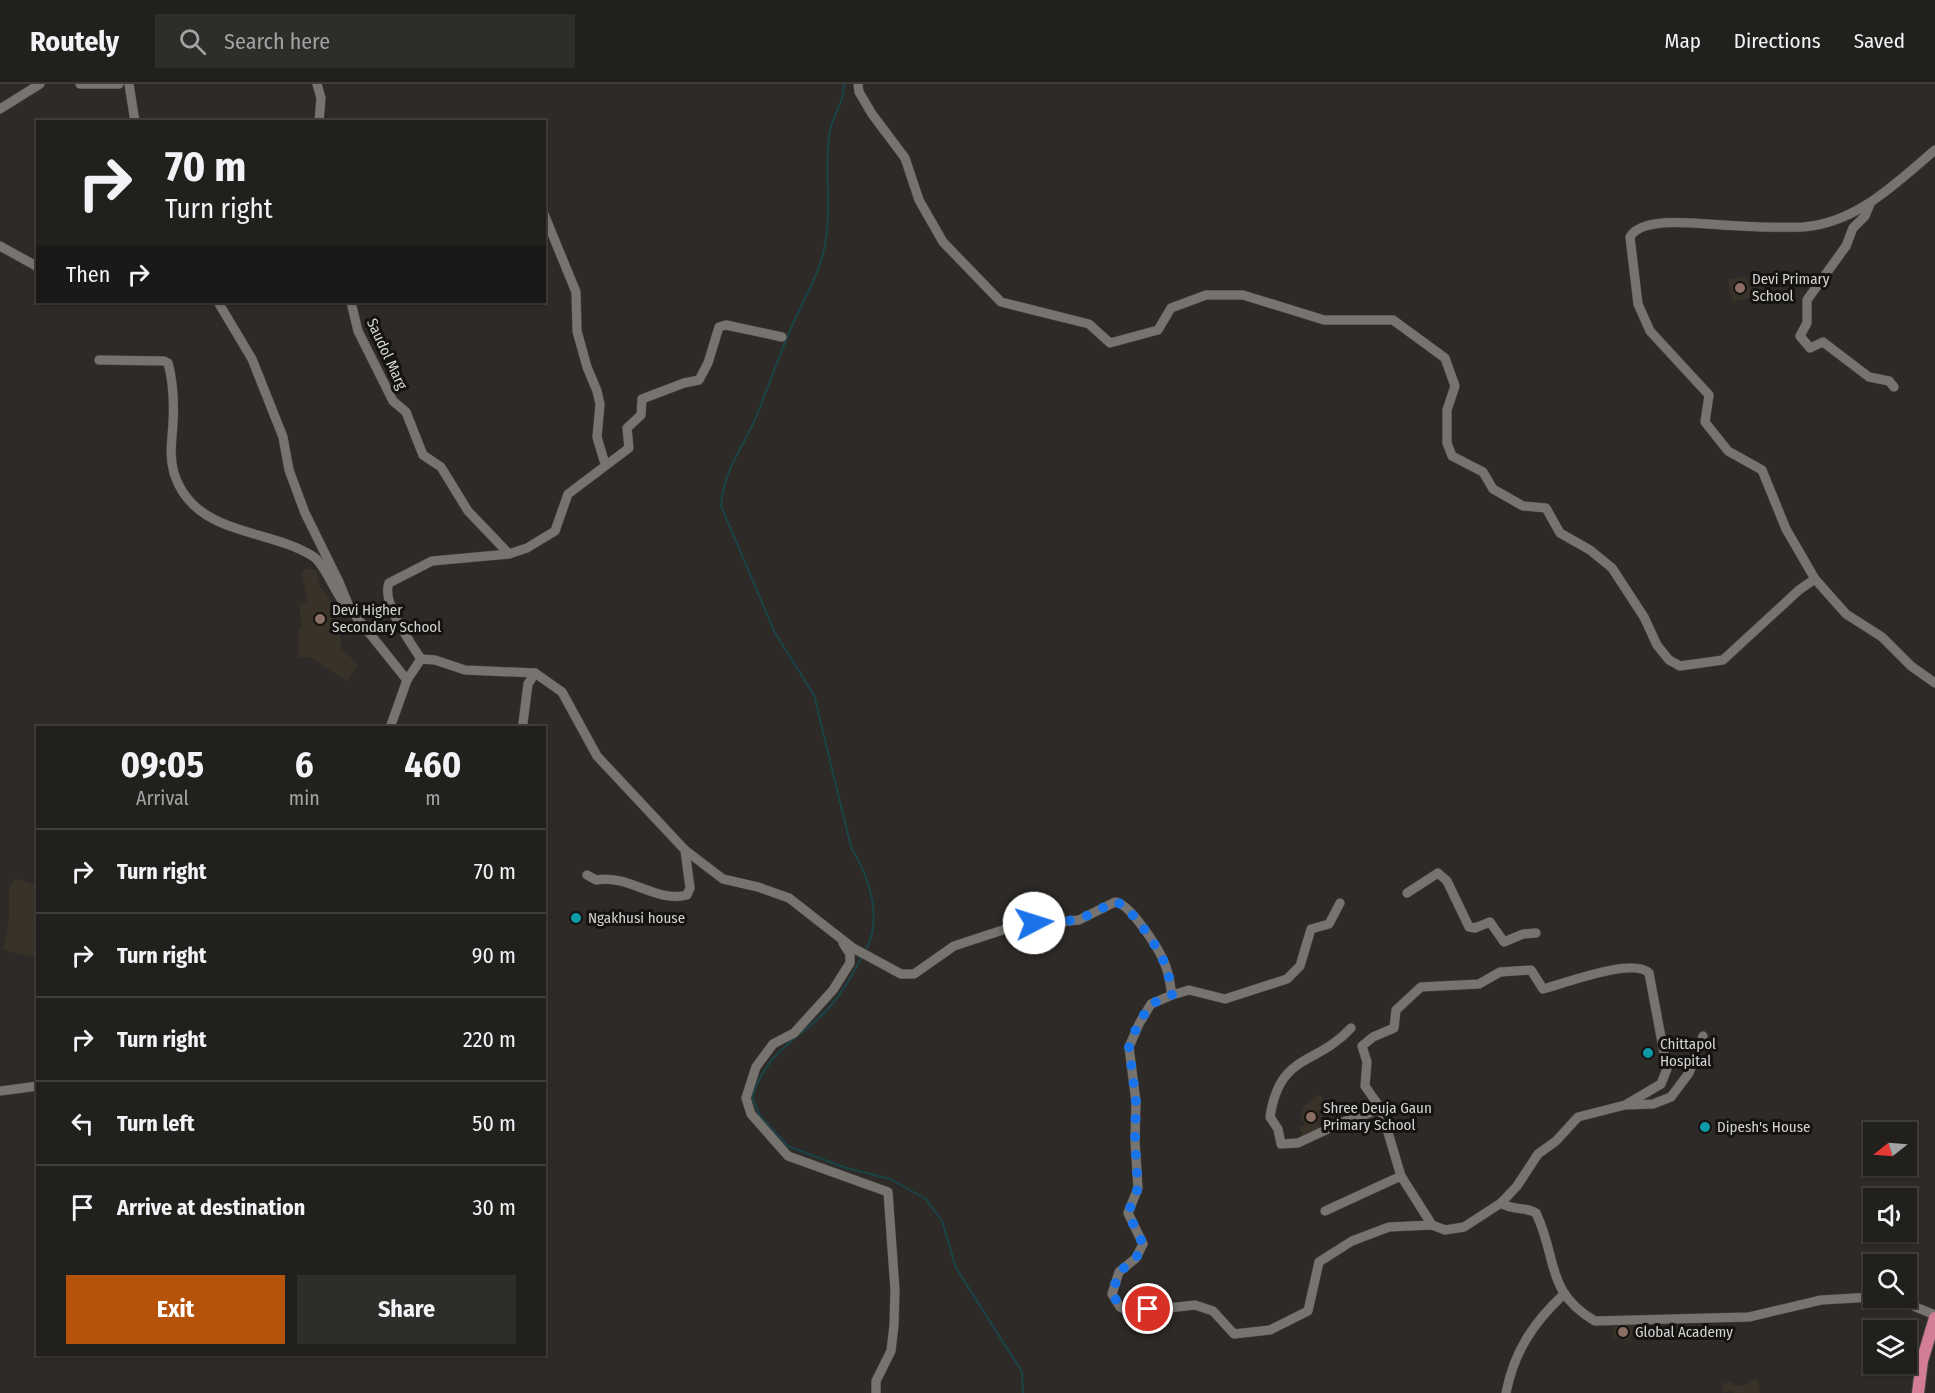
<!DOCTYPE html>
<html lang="en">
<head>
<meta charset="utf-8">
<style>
	:root { --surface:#22201d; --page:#2e2d2a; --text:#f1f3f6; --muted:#a2a3a4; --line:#3f3e3b; --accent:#b45309 }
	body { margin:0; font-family:"Fira Sans Condensed",sans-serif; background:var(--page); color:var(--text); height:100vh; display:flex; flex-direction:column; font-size:22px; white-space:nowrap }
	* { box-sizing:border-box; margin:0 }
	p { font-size:20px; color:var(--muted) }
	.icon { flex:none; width:33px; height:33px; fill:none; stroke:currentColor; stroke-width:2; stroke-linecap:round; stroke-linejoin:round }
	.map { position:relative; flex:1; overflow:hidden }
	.panel { position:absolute; left:36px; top:642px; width:510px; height:630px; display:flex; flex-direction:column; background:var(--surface); border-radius:0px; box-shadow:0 2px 4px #0004,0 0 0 2px var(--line) }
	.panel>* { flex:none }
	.top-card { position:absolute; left:36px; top:36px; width:510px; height:183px; border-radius:0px; box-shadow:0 2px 4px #0004,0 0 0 2px var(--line); background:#22201d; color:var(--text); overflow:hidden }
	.needle { width:39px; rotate:253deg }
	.controls { position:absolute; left:1863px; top:1038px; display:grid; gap:12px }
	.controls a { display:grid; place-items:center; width:54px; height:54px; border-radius:0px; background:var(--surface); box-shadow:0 2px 4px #0004,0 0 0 2px var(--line); font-size:30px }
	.pin { position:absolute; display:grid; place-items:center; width:51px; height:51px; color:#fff; margin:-26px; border:3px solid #fff; border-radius:50%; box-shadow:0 2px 6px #0007 }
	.me { position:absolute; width:66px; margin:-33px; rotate:85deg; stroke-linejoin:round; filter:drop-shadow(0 0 4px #0008) }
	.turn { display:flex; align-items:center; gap:21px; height:126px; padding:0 30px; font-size:27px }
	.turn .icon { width:78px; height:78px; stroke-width:2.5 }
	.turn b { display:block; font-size:42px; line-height:51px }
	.then { display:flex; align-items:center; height:57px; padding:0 30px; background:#0003; gap:12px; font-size:22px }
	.eta { display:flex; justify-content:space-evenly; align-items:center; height:102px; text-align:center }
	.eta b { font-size:36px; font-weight:700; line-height:42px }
	.primary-button { display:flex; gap:12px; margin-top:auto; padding:12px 30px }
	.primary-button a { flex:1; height:69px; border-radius:0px; background:var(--accent); color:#fff; font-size:24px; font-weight:700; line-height:69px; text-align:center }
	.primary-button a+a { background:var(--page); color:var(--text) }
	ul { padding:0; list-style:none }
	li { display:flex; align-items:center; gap:18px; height:84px; padding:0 30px; border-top:2px solid var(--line) }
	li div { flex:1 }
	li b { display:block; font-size:22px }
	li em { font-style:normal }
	header { display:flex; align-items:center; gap:36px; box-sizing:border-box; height:84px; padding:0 30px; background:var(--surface); border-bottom:2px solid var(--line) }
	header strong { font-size:28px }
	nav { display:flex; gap:33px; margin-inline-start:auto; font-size:21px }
	.search { width:420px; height:54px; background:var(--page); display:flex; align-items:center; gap:15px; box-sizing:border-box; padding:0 21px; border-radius:0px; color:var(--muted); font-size:22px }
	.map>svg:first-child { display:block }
	.built { fill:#393229 }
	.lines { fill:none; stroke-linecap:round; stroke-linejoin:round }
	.stream { stroke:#1a4548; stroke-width:2 }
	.minor-casing { stroke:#474542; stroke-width:10 }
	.highway-casing { stroke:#474542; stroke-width:14 }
	.minor { stroke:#77736f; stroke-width:9 }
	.highway { stroke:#d47e95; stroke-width:12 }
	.route { stroke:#1a73e8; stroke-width:10; stroke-dasharray:0 18 }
	.education-dot { fill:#8d6e63; stroke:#141311; stroke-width:2 }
	.culture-dot { fill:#0f9aa8; stroke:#141311; stroke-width:2 }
	.labels { text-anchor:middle; stroke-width:6; stroke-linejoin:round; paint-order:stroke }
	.poi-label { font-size:15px; fill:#d5d3d1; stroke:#141311; text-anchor:start }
	.street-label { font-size:15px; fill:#d5d3d1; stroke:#141311 }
</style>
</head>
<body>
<header>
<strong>Routely</strong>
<div class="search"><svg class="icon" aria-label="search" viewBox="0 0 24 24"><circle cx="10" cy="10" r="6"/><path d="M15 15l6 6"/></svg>Search here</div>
<nav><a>Map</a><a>Directions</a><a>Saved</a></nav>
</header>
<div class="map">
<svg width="1935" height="1309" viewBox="0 0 1935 1309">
	<rect width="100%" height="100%" fill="#2d2a27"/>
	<g class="built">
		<polygon points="1746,193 1753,213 1732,218 1728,195"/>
		<polygon points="309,485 317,486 319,501 338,526 341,565 358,580 347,597 311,574 298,573 298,545 302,544 299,520 308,519 301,487"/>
		<polygon points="15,795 37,800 37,874 3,866 9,835 9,804"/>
		<polygon points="1319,1010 1328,1023 1318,1026 1320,1046 1303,1053 1299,1043 1304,1041 1301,1030 1303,1022"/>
		<polygon points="1634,1241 1630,1257 1613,1254 1614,1242"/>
		<polygon points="1757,1295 1760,1309 1733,1309 1732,1306 1724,1309 1722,1300 1732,1297 1733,1301 1742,1302"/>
	</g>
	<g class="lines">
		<g class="stream">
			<path d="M844,0C844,20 831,33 829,52C824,91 833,132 823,170C818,191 805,213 796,233C782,263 771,295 759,326C746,361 724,382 721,422L775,549L814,611L851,763C869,793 883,833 866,866"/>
			<path d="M863,871C853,890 842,910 827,926C795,959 768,965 752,1013L760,1032L788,1062L843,1083L890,1095L926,1115L942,1137L956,1184L1022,1288L1023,1309"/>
		</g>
		<g class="minor-casing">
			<g id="minor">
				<polyline points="80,0 119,0"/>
				<polyline points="129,0 135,38"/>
				<polyline points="317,0 321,14 319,38"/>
				<polyline points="858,0 859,8 872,30 905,74 919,116 943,158 1001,218 1089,240 1110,259 1158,246 1171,224 1206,211 1243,211 1324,236 1393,236 1445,274 1455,302 1447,326 1447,359 1452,372 1483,388 1493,405 1523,422 1546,424 1560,449 1590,466 1612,484 1644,533 1657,561 1669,576 1680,582 1723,576 1799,506 1815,495"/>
				<polyline points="0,25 40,0"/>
				<path d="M1935,66C1896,99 1857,139 1803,143C1782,144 1760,143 1739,142C1713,142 1644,129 1630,153L1638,220L1650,247L1709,311L1705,338L1728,367L1762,386L1786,445L1815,495L1846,530L1882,553L1911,582L1935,599"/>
				<polyline points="1870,120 1865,132 1853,144 1846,162 1807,216 1807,239 1800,252 1810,264 1823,258 1869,293 1889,297 1894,303"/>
				<polyline points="544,130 576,208 577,247 587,283 597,307 600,320 597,353 605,380"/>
				<polyline points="0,162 38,183"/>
				<polyline points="218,218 252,275 283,353 289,386 305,429 339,498 350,525 407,596"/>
				<polyline points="351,218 358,247 393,317 406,328 423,371 441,383 468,427 509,470"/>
				<path d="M99,276L164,277L168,279C173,297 174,321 173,339C172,356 169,372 174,389C194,453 268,443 314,473C324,480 335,508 344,519"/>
				<path d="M421,575C410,558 381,518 389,499L432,477L509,470L527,464L555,447L568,410L629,364L627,344L641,331L642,315L684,299L699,296L708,279L719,243L726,241L782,253"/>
				<polyline points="523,639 528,600 535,589"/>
				<path d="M390,644L407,596L421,575L435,576L465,586L535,589L562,608L597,672L685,766L723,795L758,803L789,814L853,864L901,890H914L954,862L1015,842L1079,836L1115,818C1129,818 1159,865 1164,878C1169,888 1170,900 1172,911"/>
				<path d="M587,791L596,796C630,790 655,819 687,811L690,804L685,766"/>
				<polyline points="1407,809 1438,789 1447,797 1469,843 1475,844 1490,838 1504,858 1523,850 1536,849"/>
				<polyline points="1340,819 1329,840 1311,845 1300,882 1287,895 1225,915 1189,906 1172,911 1151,920 1139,940 1129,963 1136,1018 1135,1057 1138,1104 1128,1129 1143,1160 1136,1174 1119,1188 1112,1210 1120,1223 1132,1228 1195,1221 1213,1227 1234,1250 1270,1246 1308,1227 1319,1178 1352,1157 1389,1143 1432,1141"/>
				<polyline points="843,859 850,870 850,879 833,906 794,949 773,960 756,983 746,1014 751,1030 788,1072 888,1108 895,1206 894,1241 891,1267 876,1297 876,1309"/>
				<path d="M1351,944C1315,983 1280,968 1270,1033L1278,1045L1281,1060L1298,1059L1343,1038L1381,1025L1401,1092L1432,1141L1445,1146L1464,1143L1501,1119L1517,1102L1538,1070L1556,1057L1578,1033L1625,1021L1653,1020L1671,1013L1689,989L1703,952"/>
				<polyline points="0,1007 38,1002"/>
				<path d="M1381,1025L1365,1002L1367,978L1362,962L1373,953L1394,944L1396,926L1421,903L1479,900L1500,888L1531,886L1543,905C1566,899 1633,873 1649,889L1667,985L1661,1000L1627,1020"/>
				<path d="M1501,1119C1513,1127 1524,1122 1536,1129C1558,1175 1545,1208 1595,1237L1749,1233L1821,1216L1874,1213"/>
				<polyline points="1325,1127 1401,1092"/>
				<polyline points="1894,1214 1935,1231"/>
				<path d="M1506,1309C1514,1268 1533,1239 1563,1211"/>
			</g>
		</g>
		<g class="highway-casing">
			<polyline id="highway" points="1918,1309 1922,1277 1935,1234"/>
		</g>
		<use href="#minor" class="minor"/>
		<use href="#highway" class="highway"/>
	</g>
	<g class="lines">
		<path class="route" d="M1034,839L1078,836L1115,818C1129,819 1159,865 1164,878C1169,888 1170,901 1172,911L1151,920L1138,940L1129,963L1136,1018L1135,1057L1138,1104L1128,1129L1143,1160L1136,1174L1119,1188L1112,1210C1122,1226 1129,1228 1148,1225"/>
	</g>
	<g class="education-dot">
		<circle cx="1740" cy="204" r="6"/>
		<circle cx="320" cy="535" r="6"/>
		<circle cx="1311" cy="1033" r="6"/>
		<circle cx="1623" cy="1248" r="6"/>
	</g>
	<g class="culture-dot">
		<circle cx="576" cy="834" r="6"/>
		<circle cx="1648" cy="969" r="6"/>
		<circle cx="1705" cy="1043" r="6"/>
	</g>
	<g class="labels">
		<g class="poi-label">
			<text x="1752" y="200">Devi Primary<tspan x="1752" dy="17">School</tspan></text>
			<text x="332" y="531">Devi Higher<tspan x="332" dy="17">Secondary School</tspan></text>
			<text x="588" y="839">Ngakhusi house</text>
			<text x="1660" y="965">Chittapol<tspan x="1660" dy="17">Hospital</tspan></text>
			<text x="1323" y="1029">Shree Deuja Gaun<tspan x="1323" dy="17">Primary School</tspan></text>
			<text x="1717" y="1048">Dipesh's House</text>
			<text x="1635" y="1253">Global Academy</text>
		</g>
		<g class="street-label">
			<text transform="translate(387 270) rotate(65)" y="5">Saudol Marg</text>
		</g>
	</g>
</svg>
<div class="controls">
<a><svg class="needle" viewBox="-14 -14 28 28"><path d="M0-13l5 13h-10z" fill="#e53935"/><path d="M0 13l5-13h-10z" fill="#a2a3a4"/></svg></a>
<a><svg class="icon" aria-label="sound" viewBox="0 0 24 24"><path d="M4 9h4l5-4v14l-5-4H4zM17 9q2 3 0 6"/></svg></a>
<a><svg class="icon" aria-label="search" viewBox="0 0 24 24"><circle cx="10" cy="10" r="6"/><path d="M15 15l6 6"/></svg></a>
<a><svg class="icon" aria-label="layers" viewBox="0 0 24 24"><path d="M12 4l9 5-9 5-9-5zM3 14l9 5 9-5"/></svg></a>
</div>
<div class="pin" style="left:1148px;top:1225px;background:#d93025"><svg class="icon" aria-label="arrive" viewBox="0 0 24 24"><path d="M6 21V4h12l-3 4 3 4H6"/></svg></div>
<svg class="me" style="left:1034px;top:839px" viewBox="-20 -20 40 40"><circle r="19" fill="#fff"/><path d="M0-13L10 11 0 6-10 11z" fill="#1a73e8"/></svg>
<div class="top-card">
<div class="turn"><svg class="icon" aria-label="right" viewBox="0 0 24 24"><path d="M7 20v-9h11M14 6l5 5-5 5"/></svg><div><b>70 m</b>Turn right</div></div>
<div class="then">Then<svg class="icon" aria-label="right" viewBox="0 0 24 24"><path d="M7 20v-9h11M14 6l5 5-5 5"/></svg></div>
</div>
<section class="panel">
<div class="eta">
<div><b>09:05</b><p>Arrival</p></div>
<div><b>6</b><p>min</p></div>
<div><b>460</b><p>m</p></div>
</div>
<ul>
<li><svg class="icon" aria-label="right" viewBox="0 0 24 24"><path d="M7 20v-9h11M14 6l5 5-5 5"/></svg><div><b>Turn right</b></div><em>70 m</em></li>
<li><svg class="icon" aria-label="right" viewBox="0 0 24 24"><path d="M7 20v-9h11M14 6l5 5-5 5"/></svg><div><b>Turn right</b></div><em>90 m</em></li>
<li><svg class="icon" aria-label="right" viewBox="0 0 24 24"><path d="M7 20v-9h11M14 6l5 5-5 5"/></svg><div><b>Turn right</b></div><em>220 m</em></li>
<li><svg class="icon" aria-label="left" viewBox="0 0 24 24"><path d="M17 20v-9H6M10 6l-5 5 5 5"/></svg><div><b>Turn left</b></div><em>50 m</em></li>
<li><svg class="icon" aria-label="arrive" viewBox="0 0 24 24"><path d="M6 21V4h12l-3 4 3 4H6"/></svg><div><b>Arrive at destination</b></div><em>30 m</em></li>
</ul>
<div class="primary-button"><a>Exit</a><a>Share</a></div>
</section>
</div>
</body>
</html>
